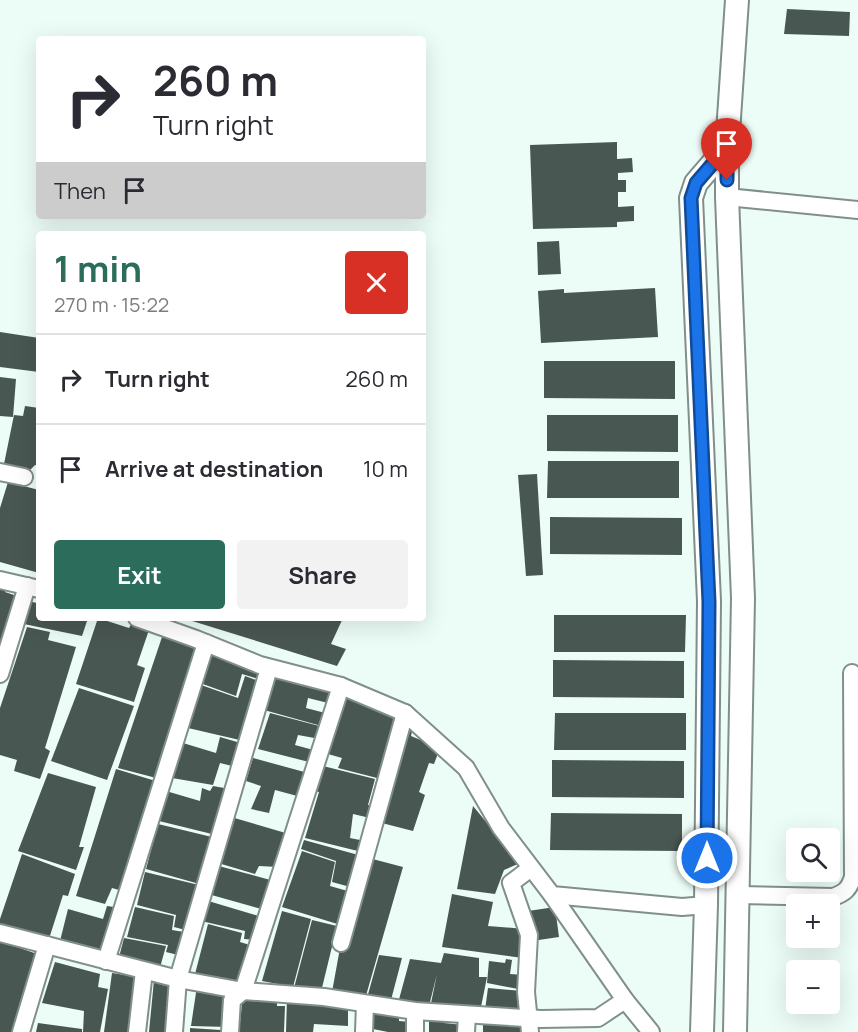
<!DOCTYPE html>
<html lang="en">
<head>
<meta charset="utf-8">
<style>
	:root { --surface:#fff; --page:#f2f2f3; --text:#2b2b33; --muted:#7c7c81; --line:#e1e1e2; --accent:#2c6c5b }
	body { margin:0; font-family:Manrope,sans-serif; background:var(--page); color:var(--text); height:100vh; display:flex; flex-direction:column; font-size:22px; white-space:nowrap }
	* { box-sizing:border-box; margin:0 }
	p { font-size:20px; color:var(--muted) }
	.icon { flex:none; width:33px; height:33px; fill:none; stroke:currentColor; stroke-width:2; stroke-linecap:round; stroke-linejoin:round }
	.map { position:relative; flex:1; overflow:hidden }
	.details { position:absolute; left:36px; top:231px; width:390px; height:390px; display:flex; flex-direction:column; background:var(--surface); border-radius:6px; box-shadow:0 6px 24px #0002 }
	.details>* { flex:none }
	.guide { position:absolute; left:36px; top:36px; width:390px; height:183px; border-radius:6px; box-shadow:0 6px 24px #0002; background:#fff; color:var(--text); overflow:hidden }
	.controls { position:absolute; left:786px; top:828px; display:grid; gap:12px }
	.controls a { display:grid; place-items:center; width:54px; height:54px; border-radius:6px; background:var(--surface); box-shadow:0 6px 24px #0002; font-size:30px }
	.pin { position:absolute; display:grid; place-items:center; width:51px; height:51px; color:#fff; margin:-62px -26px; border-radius:50% 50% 50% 0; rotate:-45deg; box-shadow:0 0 6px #0007 }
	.pin .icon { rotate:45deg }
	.me { position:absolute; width:66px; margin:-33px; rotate:0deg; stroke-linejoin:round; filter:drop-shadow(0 0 4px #0008) }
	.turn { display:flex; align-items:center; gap:21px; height:126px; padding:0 18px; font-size:27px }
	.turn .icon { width:78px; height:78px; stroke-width:2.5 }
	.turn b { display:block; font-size:42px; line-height:51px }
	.then { display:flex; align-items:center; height:57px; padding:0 18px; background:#0003; gap:12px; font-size:22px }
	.round { display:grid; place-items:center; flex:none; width:63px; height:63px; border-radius:6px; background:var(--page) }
	.overview { display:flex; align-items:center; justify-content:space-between; height:102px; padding:0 18px }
	h1 { font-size:36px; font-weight:700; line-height:45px; color:var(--accent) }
	.action { display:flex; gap:12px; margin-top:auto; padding:12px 18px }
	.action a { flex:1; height:69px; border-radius:6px; background:var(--accent); color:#fff; font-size:24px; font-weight:700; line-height:69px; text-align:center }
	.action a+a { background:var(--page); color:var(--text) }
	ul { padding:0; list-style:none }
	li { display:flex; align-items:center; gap:18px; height:90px; padding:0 18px; border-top:2px solid var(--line) }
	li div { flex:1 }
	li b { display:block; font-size:22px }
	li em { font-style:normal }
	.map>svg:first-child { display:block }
	.building { fill:#495752 }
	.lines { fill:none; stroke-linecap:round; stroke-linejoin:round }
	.minor-casing { stroke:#818f8a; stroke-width:20 }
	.secondary-casing { stroke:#818f8a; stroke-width:26 }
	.minor { stroke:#fff; stroke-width:16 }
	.secondary { stroke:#fff; stroke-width:22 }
	.route-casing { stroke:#114b97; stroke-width:15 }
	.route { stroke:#1a73e8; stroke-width:10 }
</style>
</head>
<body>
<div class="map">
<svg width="858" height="1032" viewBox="0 0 858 1032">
	<rect width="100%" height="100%" fill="#ecfcf6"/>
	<g class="building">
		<polygon points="787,9 850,12 849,36 784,34"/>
		<polygon points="617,142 617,159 632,158 633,172 618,173 618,180 626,180 626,192 618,192 618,207 634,206 634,221 617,222 617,227 533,229 530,145"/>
		<polygon points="559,241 561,274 538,275 537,242"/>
		<polygon points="655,288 658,337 541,343 538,291 564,289 564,293"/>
		<polygon points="0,332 39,338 39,372 0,367"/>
		<polygon points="544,361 675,361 675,399 544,398"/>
		<polygon points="0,377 16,379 13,417 0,416"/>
		<polygon points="25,406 39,408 39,466 35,465 29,471 4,464 14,415 23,416"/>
		<polygon points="547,415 678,415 678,452 547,451"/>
		<polygon points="548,461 679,461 679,498 547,498"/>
		<polygon points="537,474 543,575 526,576 518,475"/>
		<polygon points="8,482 39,490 39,518 36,528 39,529 39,573 0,562 0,508"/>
		<polygon points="550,517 682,518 682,555 550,554"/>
		<polygon points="0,583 8,584 5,592 20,597 0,664"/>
		<polygon points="39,600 39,618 88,618 82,636 19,623 27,601 37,603"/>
		<polygon points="554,615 686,615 685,652 554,652"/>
		<polygon points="98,618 129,628 133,621 150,627 137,665 145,668 134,702 76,684"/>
		<polygon points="190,618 343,618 331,644 346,649 337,666 189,620"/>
		<polygon points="27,627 50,632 48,640 76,647 45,748 50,751 40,779 14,771 17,760 0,755 0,708"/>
		<polygon points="163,634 201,646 160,779 118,768"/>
		<polygon points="209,650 265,670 262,680 242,674 236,696 200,683"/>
		<polygon points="553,660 684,661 684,698 553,697"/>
		<polygon points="276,672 337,687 332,704 308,698 306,708 329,714 325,727 264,710"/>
		<polygon points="245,676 262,682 244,741 188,728 201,685 238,698"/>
		<polygon points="79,688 134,706 107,780 51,761"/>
		<polygon points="348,695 401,718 382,794 373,792 377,778 338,768 342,758 328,754"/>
		<polygon points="270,713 323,727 320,739 298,735 295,745 317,751 313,763 258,749"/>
		<polygon points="555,713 686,713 686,750 554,750"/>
		<polygon points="405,726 412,731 411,736 440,748 434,764 429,763 419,792 425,795 413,831 378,822"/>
		<polygon points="220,737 244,744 236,767 220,763 213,785 172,778 183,743 216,753"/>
		<polygon points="253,758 308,773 301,797 275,790 269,813 251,809 261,786 246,781"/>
		<polygon points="552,760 684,761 684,798 552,797"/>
		<polygon points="323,766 375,779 368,805 373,806 370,818 353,814 350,838 365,841 362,852 305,838 319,792 314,791"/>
		<polygon points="116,769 159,782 126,892 112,888 105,904 76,896"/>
		<polygon points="48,773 96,787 79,847 84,847 76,870 18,851"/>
		<polygon points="213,786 230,789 216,835 159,821 166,791 200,801 202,788 210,791"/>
		<polygon points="473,806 520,863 504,870 495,894 457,889"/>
		<polygon points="551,813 682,814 682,851 550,850"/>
		<polygon points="231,817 289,834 278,867 259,866 255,874 218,863"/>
		<polygon points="158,824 216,838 203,885 146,869"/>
		<polygon points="304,840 362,856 354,888 332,882 336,861 301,849"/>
		<polygon points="302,851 335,862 330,886 358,894 365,857 403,867 365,999 332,992 344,926 282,907"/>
		<polygon points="22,854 75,874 68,896 63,895 47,945 0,931 0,919"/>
		<polygon points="215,865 274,881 265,910 208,894"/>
		<polygon points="145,872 203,886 189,931 174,927 176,915 137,905"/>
		<polygon points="452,894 493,902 488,926 525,929 523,958 442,947"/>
		<polygon points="205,900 262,917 256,940 244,939 245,931 201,921"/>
		<polygon points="107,906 121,908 105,957 59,945 68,909 103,919"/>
		<polygon points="135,907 174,916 172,930 190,933 182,956 166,952 168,945 127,937"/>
		<polygon points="555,907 559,937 532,941 528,911"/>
		<polygon points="282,911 311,919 293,987 262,981"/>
		<polygon points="312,920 337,926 321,992 294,988"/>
		<polygon points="208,924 242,933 240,942 253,946 242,982 195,974"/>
		<polygon points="124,938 166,946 159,971 118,961"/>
		<polygon points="0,941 40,955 16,1032 0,1032"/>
		<polygon points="444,953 479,958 479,977 487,977 480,1012 430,1008 437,974 429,1006 398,1003 410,959 441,963"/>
		<polygon points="379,955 402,958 391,1000 367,998"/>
		<polygon points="506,959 512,960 510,974 524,975 523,990 487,983 489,961 505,963"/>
		<polygon points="55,962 100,974 98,987 108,989 100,1032 83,1032 84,1011 42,1003"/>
		<polygon points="112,973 139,977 132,1032 104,1032"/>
		<polygon points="154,980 172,980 172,1009 166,1009 166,1032 149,1032"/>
		<polygon points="197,986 225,987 227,1027 191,1026"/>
		<polygon points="488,988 522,991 520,1013 485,1010"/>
		<polygon points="243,994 277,998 277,1006 285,1006 284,1032 239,1032"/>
		<polygon points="287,998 348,1004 348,1026 314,1024 313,1032 286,1032"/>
		<polygon points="368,1007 399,1011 399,1021 411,1022 411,1032 388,1032 368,1028"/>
		<polygon points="429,1019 444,1019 444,1023 463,1025 463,1032 429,1032"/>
		<polygon points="38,1023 82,1029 82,1032 36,1032"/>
		<polygon points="526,1024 526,1032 483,1032 483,1025"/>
		<polygon points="190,1028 221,1030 221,1032 190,1032"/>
	</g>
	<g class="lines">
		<g class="minor-casing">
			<g id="minor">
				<polyline points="727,197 858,210"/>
				<polyline points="0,472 24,477"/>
				<polyline points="0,580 39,589"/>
				<polyline points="137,618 196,639 260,665 341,686 405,713 466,768 501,828 552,895 682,907 706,905"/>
				<polyline points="0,674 27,586"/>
				<polyline points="552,895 625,1000 651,1032"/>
				<path d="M738,895L833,897C845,893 849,889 853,877L852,673"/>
				<polyline points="0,933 178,979 243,991 324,997 415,1011 541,1019 598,1018 625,1000"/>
				<polyline points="341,943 405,713"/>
				<polyline points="106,961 206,643"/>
				<polyline points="21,1032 47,945"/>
				<polyline points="137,1032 144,971"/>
				<polyline points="174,1032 178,979 269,668"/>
				<polyline points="230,1032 232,1000 243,991 341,686"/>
				<polyline points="364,1032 365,1004"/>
				<polyline points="415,1032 415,1011"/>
				<polyline points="466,1032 467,1015"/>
				<polyline points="530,1032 526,992 529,935 511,883 531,868"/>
			</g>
		</g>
		<g class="secondary-casing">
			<g id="secondary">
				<polyline points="702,1032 706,905 709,601 691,198 696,183 727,147"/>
				<polyline points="735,1032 743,598 727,197 727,147 737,0"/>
			</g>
		</g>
		<use href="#minor" class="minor"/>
		<use href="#secondary" class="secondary"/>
	</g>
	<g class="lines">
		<g class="route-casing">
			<polyline id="route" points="707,858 709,602 691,198 696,183 727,147 727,180"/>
		</g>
		<use href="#route" class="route"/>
	</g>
</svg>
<div class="controls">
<a><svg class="icon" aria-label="search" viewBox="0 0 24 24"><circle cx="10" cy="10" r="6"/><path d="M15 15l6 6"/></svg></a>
<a>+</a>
<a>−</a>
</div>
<div class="pin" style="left:727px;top:180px;background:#d93025"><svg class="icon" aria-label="arrive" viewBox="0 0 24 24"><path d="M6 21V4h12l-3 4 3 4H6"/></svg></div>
<svg class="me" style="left:707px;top:858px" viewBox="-20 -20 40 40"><circle r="17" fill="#1a73e8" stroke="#fff" stroke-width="3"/><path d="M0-11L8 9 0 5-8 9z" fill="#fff"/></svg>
<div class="guide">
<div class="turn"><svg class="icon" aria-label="right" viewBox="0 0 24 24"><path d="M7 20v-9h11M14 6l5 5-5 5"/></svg><div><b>260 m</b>Turn right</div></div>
<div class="then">Then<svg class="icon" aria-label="arrive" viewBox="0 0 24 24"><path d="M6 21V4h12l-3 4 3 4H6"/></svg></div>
</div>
<section class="details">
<div class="overview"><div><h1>1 min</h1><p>270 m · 15:22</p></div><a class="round" style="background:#d93025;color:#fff"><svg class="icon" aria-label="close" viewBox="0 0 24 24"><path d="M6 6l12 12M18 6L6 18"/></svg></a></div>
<ul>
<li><svg class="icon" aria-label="right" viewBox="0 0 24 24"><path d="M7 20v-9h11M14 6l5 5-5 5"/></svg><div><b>Turn right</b></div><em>260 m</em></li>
<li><svg class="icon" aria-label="arrive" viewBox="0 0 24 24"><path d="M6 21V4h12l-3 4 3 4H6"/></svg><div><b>Arrive at destination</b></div><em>10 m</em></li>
</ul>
<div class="action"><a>Exit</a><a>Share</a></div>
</section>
</div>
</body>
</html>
